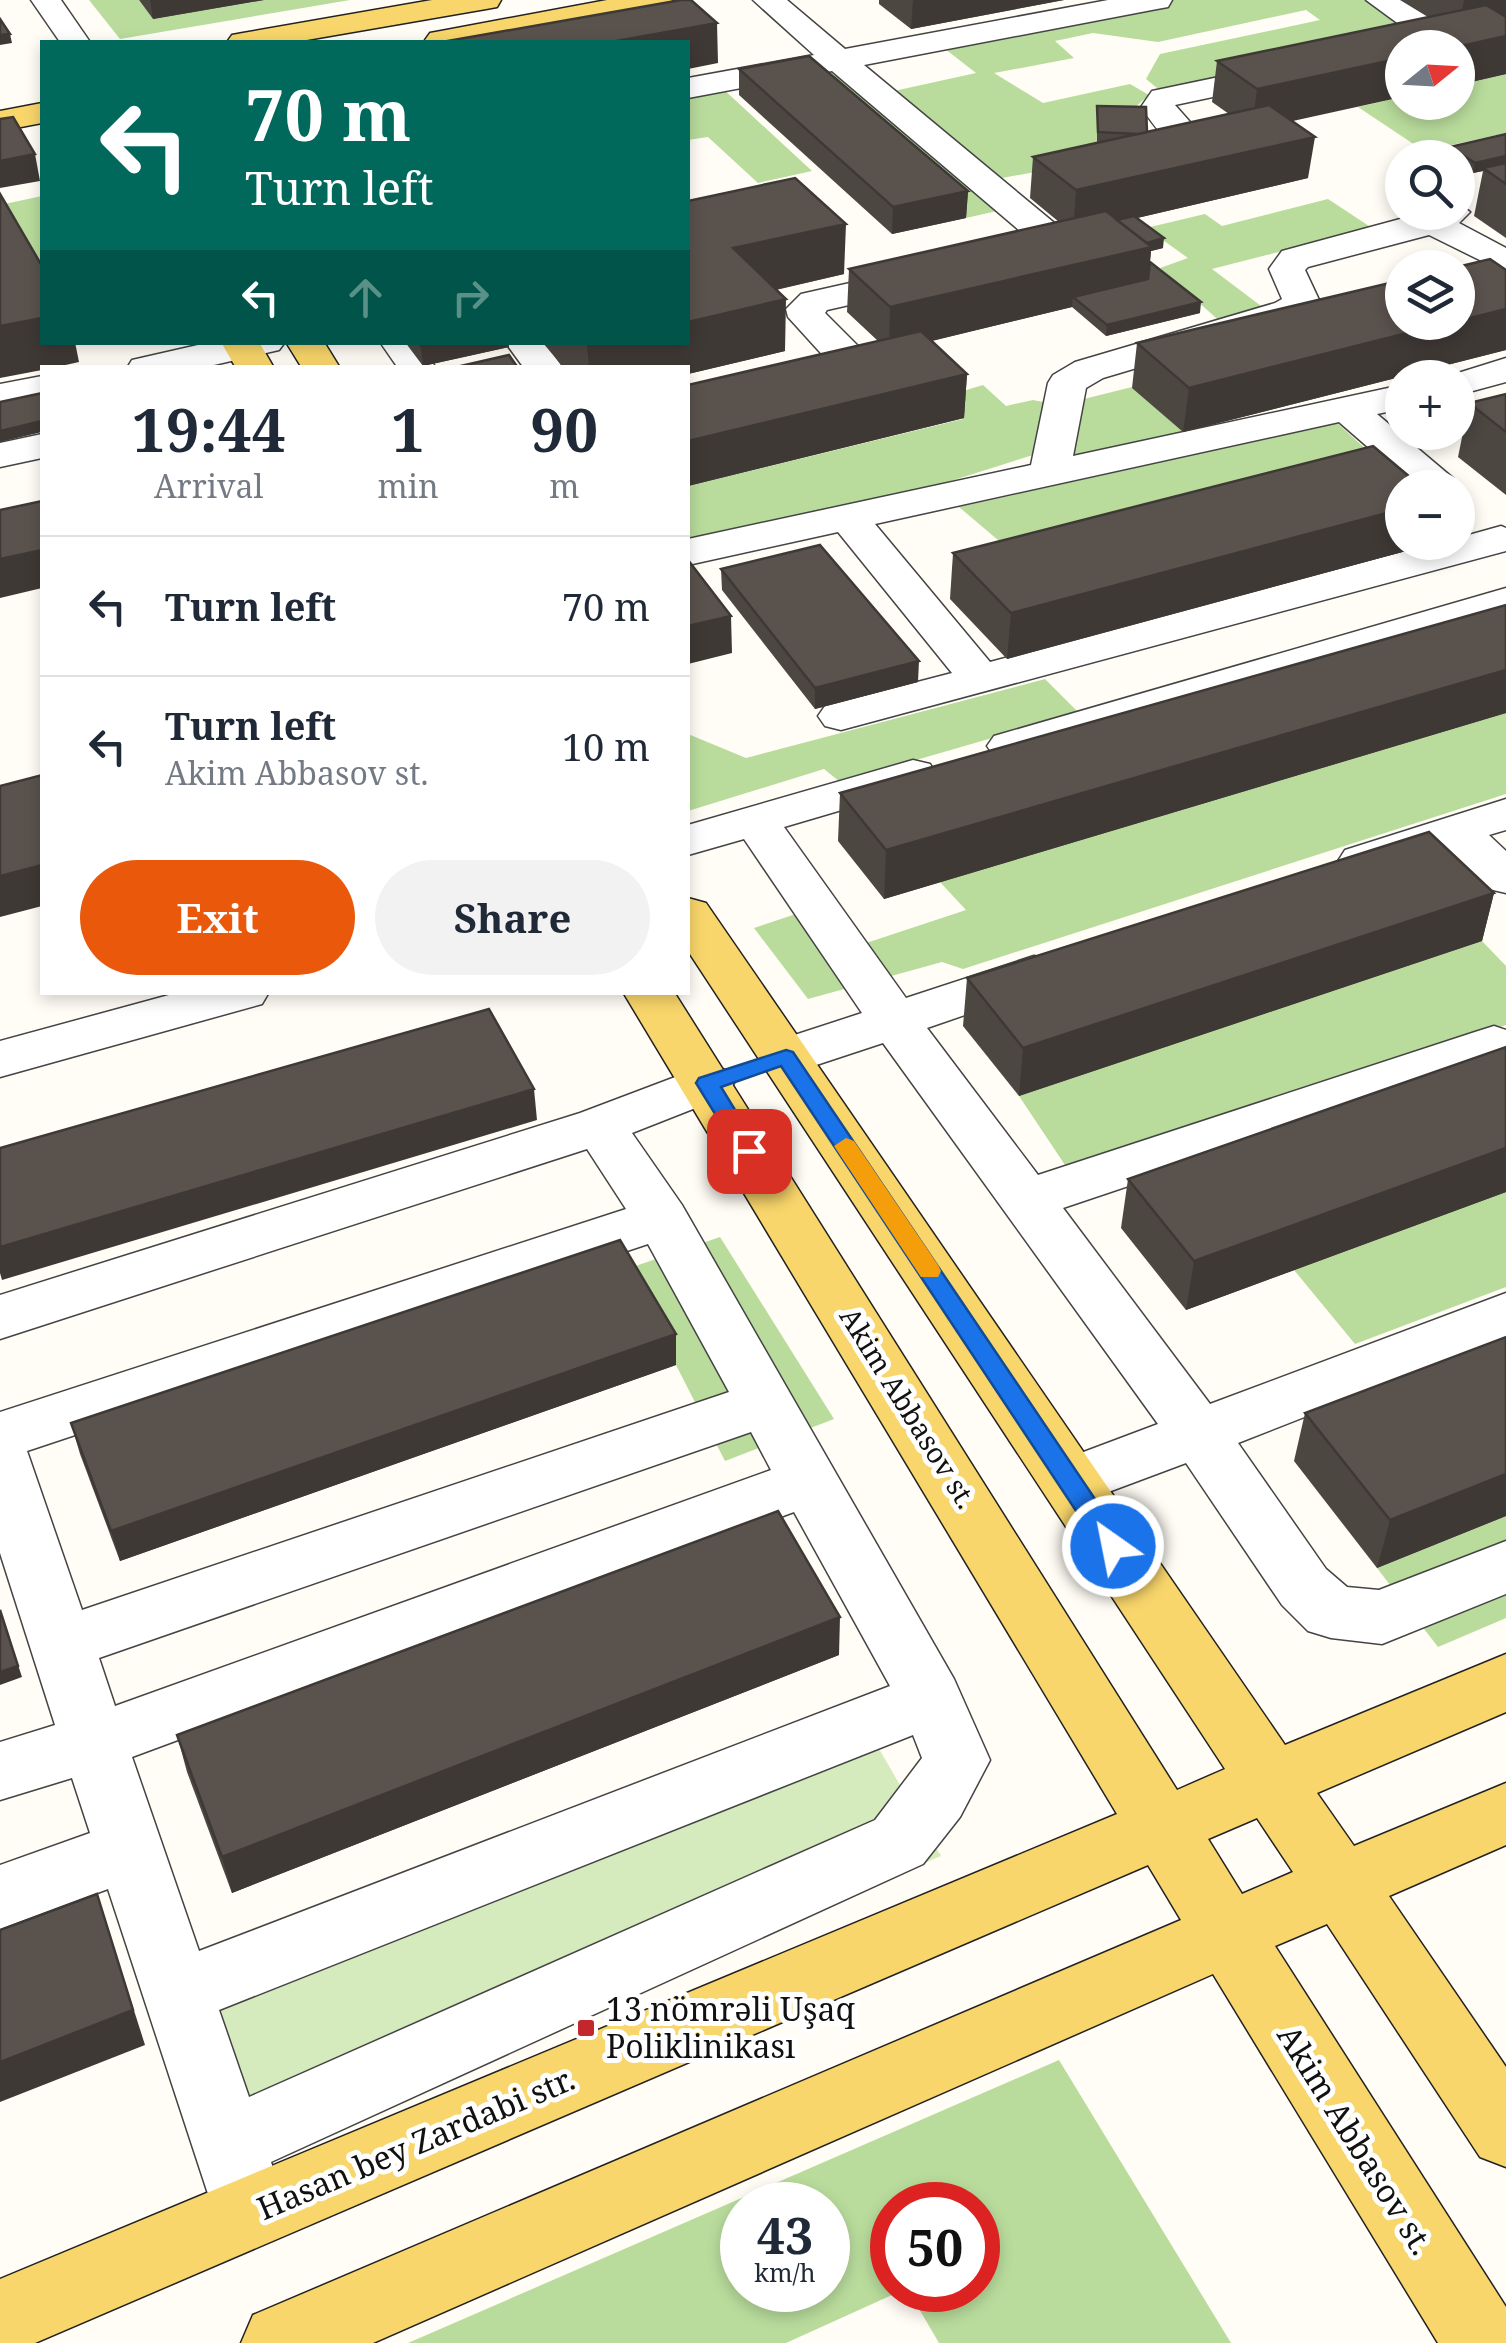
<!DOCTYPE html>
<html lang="en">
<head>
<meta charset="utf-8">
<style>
	:root { --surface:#fff; --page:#f2f2f3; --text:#1f2937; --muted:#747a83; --line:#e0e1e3; --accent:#ea580c }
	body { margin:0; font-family:"Noto Serif",serif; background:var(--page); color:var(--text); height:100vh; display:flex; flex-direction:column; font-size:38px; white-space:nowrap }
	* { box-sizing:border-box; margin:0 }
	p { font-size:32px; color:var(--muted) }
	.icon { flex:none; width:55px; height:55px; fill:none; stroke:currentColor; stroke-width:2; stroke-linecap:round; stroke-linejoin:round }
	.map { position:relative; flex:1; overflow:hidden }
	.sheet { position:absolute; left:40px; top:365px; width:650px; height:630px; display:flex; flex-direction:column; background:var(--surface); border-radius:0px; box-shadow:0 5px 15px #0003 }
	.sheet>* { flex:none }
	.top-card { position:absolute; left:40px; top:40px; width:650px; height:305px; border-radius:0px; box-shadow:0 5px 15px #0003; background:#00695c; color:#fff; overflow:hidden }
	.needle { width:65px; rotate:72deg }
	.fabs { position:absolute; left:1385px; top:30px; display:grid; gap:20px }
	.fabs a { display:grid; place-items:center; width:90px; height:90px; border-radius:50%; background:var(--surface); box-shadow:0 5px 15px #0003; font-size:50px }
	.speed { position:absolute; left:720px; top:2182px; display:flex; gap:20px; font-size:50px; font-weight:700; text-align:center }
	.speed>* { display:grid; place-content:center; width:130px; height:130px; border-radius:50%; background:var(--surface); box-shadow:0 5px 15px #0003; line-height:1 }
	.speed small { font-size:25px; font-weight:400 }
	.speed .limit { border:15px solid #d22; background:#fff; color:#111 }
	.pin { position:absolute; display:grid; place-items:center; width:85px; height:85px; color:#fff; margin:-42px; border-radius:20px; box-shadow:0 5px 15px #0006 }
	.me { position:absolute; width:110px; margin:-55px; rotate:327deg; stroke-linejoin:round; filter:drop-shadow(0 0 8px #0008) }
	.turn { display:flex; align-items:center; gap:35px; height:210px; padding:0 40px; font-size:45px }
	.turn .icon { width:130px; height:130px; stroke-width:2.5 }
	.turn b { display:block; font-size:70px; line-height:85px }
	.lanes { display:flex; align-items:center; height:95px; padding:0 40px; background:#0003; justify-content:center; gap:50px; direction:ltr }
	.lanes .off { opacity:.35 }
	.eta { display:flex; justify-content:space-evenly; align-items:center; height:170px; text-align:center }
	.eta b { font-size:60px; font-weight:700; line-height:70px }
	.cta { display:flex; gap:20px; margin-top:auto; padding:20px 40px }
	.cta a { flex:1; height:115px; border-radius:60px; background:var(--accent); color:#fff; font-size:40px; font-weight:700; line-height:115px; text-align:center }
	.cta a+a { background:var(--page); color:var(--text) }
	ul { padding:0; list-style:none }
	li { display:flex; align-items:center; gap:30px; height:140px; padding:0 40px; border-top:2px solid var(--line) }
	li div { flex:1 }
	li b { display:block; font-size:38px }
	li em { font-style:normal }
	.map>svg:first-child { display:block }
	.green { fill:#d5ebbd }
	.forest { fill:#b9dc9c; fill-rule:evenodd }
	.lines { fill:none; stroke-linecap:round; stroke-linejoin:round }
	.minor-casing { stroke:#444; stroke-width:3 }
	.major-casing { stroke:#222; stroke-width:3 }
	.minor { fill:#fff; fill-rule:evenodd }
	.major { fill:#f9d66b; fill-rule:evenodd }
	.wall { fill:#4d4742 }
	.shaded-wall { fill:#3f3936 }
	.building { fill:#5a524d; stroke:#3f3936; stroke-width:2.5 }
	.route { fill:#1a73e8; stroke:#114b97; stroke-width:2.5 }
	.slow { fill:#f59e0b }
	.poi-dot { fill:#c4262e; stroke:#fff; stroke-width:4 }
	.labels { text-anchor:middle; stroke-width:10; stroke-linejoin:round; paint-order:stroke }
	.street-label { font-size:28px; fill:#111; stroke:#fff }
	.near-poi-label { font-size:32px; fill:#111; stroke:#fff; text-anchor:start }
	.near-street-label { font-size:32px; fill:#111; stroke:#fff }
</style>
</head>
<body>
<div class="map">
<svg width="1506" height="2343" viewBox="0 0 1506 2343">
	<rect width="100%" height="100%" fill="#fffdf5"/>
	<polygon class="green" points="852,1702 941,1856 261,2139 204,1962"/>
	<g class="forest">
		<polygon points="89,0 139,0 153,19 264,0 350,0 120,39"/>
		<polygon points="1167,0 1367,0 1419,31 1162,92 1146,79 1160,54 1320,20 1306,10 1158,42 1093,33 1055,41 1074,58 994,73 1043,103 1130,84 1149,95 1125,116 1152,151 1002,178 894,91 976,73 940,45"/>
		<polygon points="1506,74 1506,133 1424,151 1358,107 1402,97 1402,102 1458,102 1458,85"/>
		<polygon points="838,75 997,211 966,218 809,81"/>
		<polygon points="721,87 812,171 758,183 708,137 688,140 688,94"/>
		<polygon points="42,196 42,299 0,205"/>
		<polygon points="1328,199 1372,228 1212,269 1277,318 1233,333 1160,268 1188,258 1146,228 1205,214 1222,226"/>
		<polygon points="983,385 1006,406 1033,400 1053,404 1033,455 938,485 688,538 688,486 963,419 943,397"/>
		<polygon points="1132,387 1183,432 1087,456 1059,455 1076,401"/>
		<polygon points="1337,423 1378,460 1011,551 959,507"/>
		<polygon points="1045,679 1079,713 840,782 824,769 688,811 688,734 746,758"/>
		<polygon points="1506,713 1506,794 963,969 942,962 808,999 754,928 799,913 842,951 966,910 940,882"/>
		<polygon points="1482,941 1506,966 1506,1025 1079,1186 1019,1096"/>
		<polygon points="1506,1191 1506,1287 1355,1344 1294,1270"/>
		<polygon points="720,1237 834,1419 725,1461 676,1365 621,1271"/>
		<polygon points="1506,1516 1506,1618 1438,1647 1377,1568"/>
		<path d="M1059,2060L1231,2343H939L908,2290H978V2205H892V2290H903L786,2343H408ZM742,2205H828V2290H742Z"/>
	</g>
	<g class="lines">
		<g class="minor-casing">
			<g id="minor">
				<polygon points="31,0 61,0 90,42 60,42"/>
				<path d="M753,0H787L845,49L1108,0H1172L1168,7L1157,9L864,65L1058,226L1063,234C1060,253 1051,256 1034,263L827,310L825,313L859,347L867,365L851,380L688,420V396L828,361L788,317L786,309L801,294L1010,247L1027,237L832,71L688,98V78L814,55Z"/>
				<path d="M1366,0H1402L1446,28L1451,41L1446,48H1402V57L1175,105L1214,149L1209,156C1180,163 1156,129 1141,107L1152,91L1415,36Z"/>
				<polygon points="1458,203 1470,212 1459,223 1506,248 1506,273 1429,235 1308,267 1305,270 1320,302 1301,319 1103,378 1086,388 1073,456 1402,385 1402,409 1377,414 1454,479 1460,488 1458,492 1458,488 1415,488 1339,422 875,524 990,662 1440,542 1458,542 1458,538 1501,526 1506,528 1506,551 841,730 825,726 818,716 825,706 952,673 838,532 688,565 688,539 1031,465 1048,383 1053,375 1075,362 1275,303 1282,299 1269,269 1282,251 1426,212 1458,212"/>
				<polygon points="211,342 285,342 279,350 201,368 127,368 132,360"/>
				<polygon points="380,342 418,342 436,368 398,368"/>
				<polygon points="505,342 544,342 563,368 524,368"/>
				<polygon points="1506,358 1506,382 1458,395 1458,378 1442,378"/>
				<polygon points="42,376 42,399 0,408 0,384"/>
				<polygon points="42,434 42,458 0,467 0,443"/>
				<polygon points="1506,588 1506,615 1026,756 1010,760 994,756 987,746 994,736"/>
				<polygon points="913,760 930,764 936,774 930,784 784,827 906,998 1034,956 1052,961 1059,973 1052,985 927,1028 1038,1175 1475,1032 1494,1026 1506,1030 1506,1059 1063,1208 1210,1404 1506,1293 1506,1338 1238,1443 1326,1569 1347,1587 1379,1590 1506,1541 1506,1594 1382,1644 1331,1638 1308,1631 1282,1605 1186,1463 1071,1506 1049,1499 1040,1482 1049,1465 1158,1424 883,1043 786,1075 767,1070 760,1057 767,1044 862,1013 744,839 688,855 688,825"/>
				<polygon points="1506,799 1506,830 1489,835 1506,851 1506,893 1489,889 1447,849 1362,876 1345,872 1338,861 1345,850"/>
				<polygon points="180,992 269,992 262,1004 0,1077 0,1041"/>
				<path d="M707,1065L726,1070L734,1083L726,1096L632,1133L682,1205L954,1679L990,1760L960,1817L923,1864L271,2162L276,2177L265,2203L238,2214L211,2203L108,1889L0,1929V1865L90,1833L72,1778L0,1800V1742L55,1725L0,1553V1412L626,1209L587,1149L0,1339V1295L580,1113ZM648,1244L729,1392L82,1610L27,1451ZM751,1432L771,1470L115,1706L99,1658ZM794,1512L890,1686L199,1951L132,1757ZM913,1735L922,1758L875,1820L249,2097L219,2010Z"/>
			</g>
		</g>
		<g class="major-casing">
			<g id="major">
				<polygon points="432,0 501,0 497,7 486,9 295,42 227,42 232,35 243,33"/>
				<polygon points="607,0 672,0 668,7 657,9 478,42 425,40 430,33 441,31"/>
				<polygon points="42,103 42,123 0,131 0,111"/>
				<polygon points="221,342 259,342 274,368 236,368"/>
				<polygon points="286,342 324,342 340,368 302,368"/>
				<path d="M688,898L706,903L1285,1745L1506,1654V1712L1317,1793L1354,1846L1506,1783V1845L1389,1896L1506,2067V2167L1480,2157L1327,1924L1275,1946L1506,2307V2343H1438L1213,1974L373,2343H241L253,2315L1181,1920L1148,1865L35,2343H0V2279L1117,1814L623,992H674L1177,1790L1225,1769L688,951ZM1257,1818L1293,1872L1242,1894L1208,1839Z"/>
			</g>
		</g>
		<use href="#minor" class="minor"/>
		<use href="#major" class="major"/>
	</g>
	<g class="wall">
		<polygon points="139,0 264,0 153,19"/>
		<polygon points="879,0 1064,0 911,29 879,4"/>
		<polygon points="1400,0 1506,0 1506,74 1458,85 1458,48 1292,121 1308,178 1137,218 1163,248 1151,251 1150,262 1200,313 1106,336 1072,307 932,341 967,374 964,418 688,486 688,385 878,341 847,312 849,269 1059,222 1030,198 1033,157 1097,142 1097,106 1147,132 1229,114 1212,102 1217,61 1428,17"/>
		<polygon points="739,69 968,191 966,218 892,234 739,95"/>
		<polygon points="1506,134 1506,238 1474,216 1483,171 1473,173 1458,163 1458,158 1448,157 1450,147"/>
		<polygon points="688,201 844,274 776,290 785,351 688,374 688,368 564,368 543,343 688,342"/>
		<polygon points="1506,270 1506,350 1183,432 1132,388 1137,343"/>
		<polygon points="405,342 508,342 509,347 423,366"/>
		<polygon points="1506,394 1506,495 1458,457 1469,403"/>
		<polygon points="1429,542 1428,545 1007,659 950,599 953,553"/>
		<polygon points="721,569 918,682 815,709 722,590"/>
		<polygon points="1506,605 1506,713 884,899 838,841 840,793"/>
		<polygon points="1494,893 1482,941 1019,1096 963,1026 967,978"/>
		<polygon points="1506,1047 1506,1192 1186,1310 1121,1228 1128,1179"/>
		<polygon points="1506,1337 1506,1516 1377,1568 1294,1461 1305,1413"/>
		<polygon points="676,1365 120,1561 80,1454 71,1423"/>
		<polygon points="839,1655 232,1893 187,1772 177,1735"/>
	</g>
	<g class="shaded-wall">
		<polygon points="150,0 264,0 153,19"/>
		<polygon points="913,0 1064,0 911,29"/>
		<polygon points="1464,0 1506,0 1506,26 1457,36"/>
		<polygon points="717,23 718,63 688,69 688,42 611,42"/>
		<polygon points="10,34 12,43 0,45 0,35"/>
		<polygon points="1506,36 1506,74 1458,85 1458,48 1452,48"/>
		<polygon points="1402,58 1402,97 1252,130 1257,89"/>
		<polygon points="1315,137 1308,178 1073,233 1076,190"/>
		<polygon points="35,154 40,181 0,188 0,161"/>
		<polygon points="1506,156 1506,165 1483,168 1483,171 1473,173 1475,163"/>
		<polygon points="968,191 966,218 892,234 893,207"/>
		<polygon points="846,224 844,274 734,299 733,248"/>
		<polygon points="1164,238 1163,248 1151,251 1147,290 1073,297 1072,307 889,351 890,307"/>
		<polygon points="786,299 785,351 688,374 688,368 589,368 587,345 599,342 688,342 688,322"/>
		<polygon points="1201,302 1200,313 1106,336 1107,325"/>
		<polygon points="1506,309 1506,350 1183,432 1189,388 1451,322 1458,322 1458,321"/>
		<polygon points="42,318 42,342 75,342 79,362 52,368 42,368 42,370 0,378 0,326"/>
		<polygon points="437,342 508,342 509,347 423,366 421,346"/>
		<polygon points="967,374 964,418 688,486 688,441"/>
		<polygon points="42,421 42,432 0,442 0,431"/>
		<polygon points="1402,509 1402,542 1429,542 1428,545 1007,659 1011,613"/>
		<polygon points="42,550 42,588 0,598 0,559"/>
		<polygon points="731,616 732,653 688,664 688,626"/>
		<polygon points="919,661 918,682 815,709 815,688"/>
		<polygon points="1506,670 1506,713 884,899 886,850"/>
		<polygon points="42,865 42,906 0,917 0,876"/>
		<polygon points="1494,893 1482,941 1019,1096 1023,1048"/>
		<polygon points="534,1089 537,1120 2,1280 0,1273 0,1247"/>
		<polygon points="1506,1148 1506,1192 1186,1310 1194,1261"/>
		<polygon points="676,1334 676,1365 120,1561 111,1531"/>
		<polygon points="1506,1474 1506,1516 1377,1568 1390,1520"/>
		<polygon points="0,1610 22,1677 0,1685"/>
		<polygon points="840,1617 839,1655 232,1893 222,1857"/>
		<polygon points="97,1894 145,2045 0,2102 0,2062"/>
	</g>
	<g class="building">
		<polygon points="681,0 691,0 717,23 611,42 442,42"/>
		<polygon points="1486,5 1506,17 1506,36 1452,48 1402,48 1402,58 1257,89 1217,61"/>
		<polygon points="0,19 10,34 0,35"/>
		<polygon points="809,56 968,191 893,207 739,69"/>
		<polygon points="1269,105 1315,137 1076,190 1033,157"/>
		<polygon points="1097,106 1146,107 1147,132 1138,134 1098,132"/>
		<polygon points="13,117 35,154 0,161 0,119"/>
		<polygon points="1506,134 1506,156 1475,163 1450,147"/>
		<polygon points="1506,163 1506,184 1483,168"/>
		<polygon points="795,178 846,224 733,248 786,299 688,322 688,201"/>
		<polygon points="0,194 42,266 42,318 0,326"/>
		<polygon points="1106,211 1152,247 890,307 849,269"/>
		<polygon points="1134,216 1164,238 1147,243 1117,220"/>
		<polygon points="1490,259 1506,270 1506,309 1458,321 1458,268 1453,268"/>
		<polygon points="1150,262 1201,302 1107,325 1073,297 1148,279"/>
		<polygon points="1402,280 1402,322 1451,322 1189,388 1137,343"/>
		<polygon points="921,331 967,374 688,441 688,385"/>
		<polygon points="419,342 437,342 421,346"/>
		<polygon points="509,355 518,368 452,368"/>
		<polygon points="42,393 42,421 0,431 0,402"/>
		<polygon points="1506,394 1506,432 1469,403"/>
		<polygon points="1373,446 1423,488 1402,488 1402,509 1011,613 953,553"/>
		<polygon points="42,501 42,550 0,559 0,510"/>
		<polygon points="820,545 919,661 815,688 721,569"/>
		<polygon points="688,560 731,616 688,626"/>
		<polygon points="1506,605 1506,670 886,850 840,793"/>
		<polygon points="42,775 42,865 0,876 0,786"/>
		<polygon points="1429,832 1494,893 1023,1048 967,978"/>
		<polygon points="489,1009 534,1089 0,1247 0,1148"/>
		<polygon points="1506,1047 1506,1148 1194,1261 1128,1179"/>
		<polygon points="620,1240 676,1334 111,1531 71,1423"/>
		<polygon points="1506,1337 1506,1474 1390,1520 1305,1413"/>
		<polygon points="778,1511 840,1617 222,1857 177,1735"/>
		<polygon points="0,1610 18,1666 0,1672"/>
		<polygon points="97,1894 133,2010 0,2062 0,1930"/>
	</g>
	<polygon class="route" points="786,1050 793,1052 1122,1539 1126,1546 1122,1553 1113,1556 1104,1553 781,1066 721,1087 760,1151 749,1159 741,1156 696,1083 699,1078"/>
	<polygon class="slow" points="846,1138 854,1141 938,1265 941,1271 938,1277 921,1277 838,1152 834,1146"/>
	<rect class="poi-dot" x="576" y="2018" width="20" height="20" rx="5"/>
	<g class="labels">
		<g class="street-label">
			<text transform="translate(908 1408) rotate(58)" y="10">Akim Abbasov st.</text>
		</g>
		<g class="near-poi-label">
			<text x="606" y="2021">13 nömrəli Uşaq<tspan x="606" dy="37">Poliklinikası</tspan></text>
		</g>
		<g class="near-street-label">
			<text transform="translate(1355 2140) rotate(58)" y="11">Akim Abbasov st.</text>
			<text transform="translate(416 2144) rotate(-23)" y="11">Hasan bey Zardabi str.</text>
		</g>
	</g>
</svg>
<div class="fabs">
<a><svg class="needle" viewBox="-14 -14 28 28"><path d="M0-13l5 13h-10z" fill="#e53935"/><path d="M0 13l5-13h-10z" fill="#747a83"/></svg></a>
<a><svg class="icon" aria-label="search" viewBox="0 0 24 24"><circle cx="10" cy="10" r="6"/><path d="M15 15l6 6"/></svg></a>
<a><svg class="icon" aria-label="layers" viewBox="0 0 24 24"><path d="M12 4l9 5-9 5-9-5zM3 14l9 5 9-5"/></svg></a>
<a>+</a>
<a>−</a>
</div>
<div class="speed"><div>43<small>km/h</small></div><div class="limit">50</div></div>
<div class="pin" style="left:749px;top:1151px;background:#d93025"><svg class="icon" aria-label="arrive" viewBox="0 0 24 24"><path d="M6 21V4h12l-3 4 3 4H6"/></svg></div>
<svg class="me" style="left:1113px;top:1546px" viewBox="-20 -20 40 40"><circle r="17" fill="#1a73e8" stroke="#fff" stroke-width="3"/><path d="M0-11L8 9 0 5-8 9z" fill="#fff"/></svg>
<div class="top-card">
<div class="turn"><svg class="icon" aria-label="left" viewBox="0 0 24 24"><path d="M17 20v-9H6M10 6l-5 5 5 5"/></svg><div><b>70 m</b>Turn left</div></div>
<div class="lanes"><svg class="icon" aria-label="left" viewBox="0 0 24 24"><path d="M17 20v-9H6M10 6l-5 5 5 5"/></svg><svg class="icon off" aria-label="ahead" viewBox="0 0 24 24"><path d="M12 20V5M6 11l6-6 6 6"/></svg><svg class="icon off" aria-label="right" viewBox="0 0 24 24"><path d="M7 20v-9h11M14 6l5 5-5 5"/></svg></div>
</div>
<section class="sheet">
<div class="eta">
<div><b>19:44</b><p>Arrival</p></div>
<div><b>1</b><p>min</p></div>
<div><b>90</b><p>m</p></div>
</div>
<ul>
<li><svg class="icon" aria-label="left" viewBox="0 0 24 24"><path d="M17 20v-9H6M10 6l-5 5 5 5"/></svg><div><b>Turn left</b></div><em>70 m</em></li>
<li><svg class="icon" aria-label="left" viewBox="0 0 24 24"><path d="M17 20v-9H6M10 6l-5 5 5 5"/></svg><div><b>Turn left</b><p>Akim Abbasov st.</p></div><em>10 m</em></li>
</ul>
<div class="cta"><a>Exit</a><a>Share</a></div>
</section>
</div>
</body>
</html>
